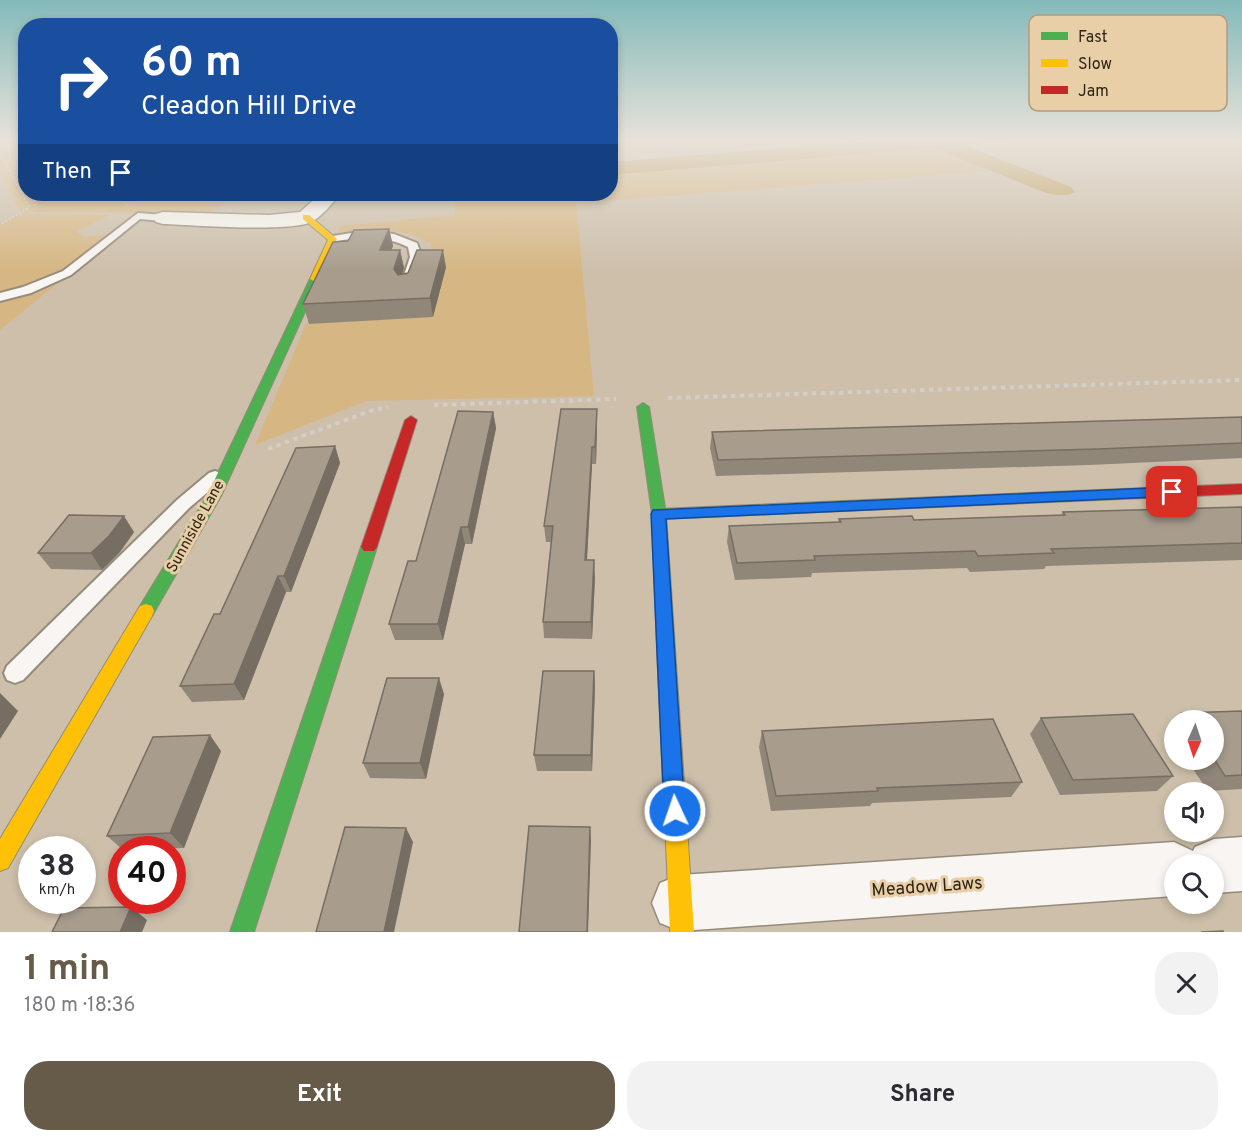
<!DOCTYPE html>
<html lang="en">
<head>
<meta charset="utf-8">
<style>
	:root { --surface:#fff; --page:#f2f2f3; --text:#2b2b33; --muted:#7c7c81; --accent:#665a49 }
	body { margin:0; font-family:Overpass,sans-serif; background:var(--page); color:var(--text); height:100vh; display:flex; flex-direction:column; font-size:22px; white-space:nowrap }
	* { box-sizing:border-box; margin:0 }
	p { font-size:20px; color:var(--muted) }
	.icon { flex:none; width:33px; height:33px; fill:none; stroke:currentColor; stroke-width:2; stroke-linecap:round; stroke-linejoin:round }
	.map { position:relative; height:932px; overflow:hidden }
	.drawer { display:flex; flex-direction:column; background:var(--surface); flex:1 }
	.drawer>* { flex:none }
	.banner { position:absolute; left:18px; top:18px; width:600px; height:183px; border-radius:24px; box-shadow:0 3px 9px #0003; background:#1a4fa0; color:#fff; overflow:hidden }
	.needle { width:39px; rotate:183deg }
	.fabs { position:absolute; left:1164px; top:710px; display:grid; gap:12px }
	.fabs a { display:grid; place-items:center; width:60px; height:60px; border-radius:50%; background:var(--surface); box-shadow:0 3px 9px #0003; font-size:30px }
	.speed { position:absolute; left:18px; top:836px; display:flex; gap:12px; font-size:30px; font-weight:700; text-align:center }
	.speed>* { display:grid; place-content:center; width:78px; height:78px; border-radius:50%; background:var(--surface); box-shadow:0 3px 9px #0003; line-height:1 }
	.speed small { font-size:15px; font-weight:400 }
	.speed .limit { border:9px solid #d22; background:#fff; color:#111 }
	.pin { position:absolute; display:grid; place-items:center; width:51px; height:51px; color:#fff; margin:-26px; border-radius:12px; box-shadow:0 3px 9px #0006 }
	.me { position:absolute; width:66px; margin:-33px; rotate:357deg; stroke-linejoin:round; filter:drop-shadow(0 0 4px #0008) }
	.turn { display:flex; align-items:center; gap:21px; height:126px; padding:0 24px; font-size:27px }
	.turn .icon { width:78px; height:78px; stroke-width:2.5 }
	.turn b { display:block; font-size:42px; line-height:51px }
	.then { display:flex; align-items:center; height:57px; padding:0 24px; background:#0003; gap:12px; font-size:22px }
	.round { display:grid; place-items:center; flex:none; width:63px; height:63px; border-radius:24px; background:var(--page) }
	.overview { display:flex; align-items:center; justify-content:space-between; height:102px; padding:0 24px }
	h1 { font-size:36px; font-weight:700; line-height:45px; color:var(--accent) }
	.button { display:flex; gap:12px; margin-top:auto; padding:12px 24px }
	.button a { flex:1; height:69px; border-radius:24px; background:var(--accent); color:#fff; font-size:24px; font-weight:700; line-height:69px; text-align:center }
	.button a+a { background:var(--page); color:var(--text) }
	.map>svg:first-child { display:block }
	.green { fill:#d6b784 }
	.forest { fill:#bf9c56 }
	.lines { fill:none; stroke-linecap:round; stroke-linejoin:round }
	.lane-casing { stroke:#958b7a; stroke-width:4 }
	.street-casing { stroke:#958b7a; stroke-width:3 }
	.fast-casing { stroke:#958b7a; stroke-width:2 }
	.slow-casing { stroke:#958b7a; stroke-width:2 }
	.jam-casing { stroke:#958b7a; stroke-width:2 }
	.path-far1 { stroke:#d3cec8; stroke-width:2; stroke-dasharray:2 2; stroke-linecap:butt }
	.path { stroke:#d3cec8; stroke-width:4; stroke-dasharray:4.5 4.5; stroke-linecap:butt }
	.lane { fill:#f8f5f2; fill-rule:evenodd }
	.street { fill:#f8f5f2; fill-rule:evenodd }
	.fast { fill:#4caf50; fill-rule:evenodd }
	.slow { fill:#ffc107; fill-rule:evenodd }
	.jam { fill:#c62828; fill-rule:evenodd }
	.wall { fill:#908779 }
	.shaded-wall { fill:#766e63 }
	.building { fill:#a89d8d; stroke:#766e63; stroke-width:1.5 }
	.route { fill:#1a73e8; stroke:#114b97; stroke-width:1.5 }
	.labels { text-anchor:middle; stroke-width:6; stroke-linejoin:round; paint-order:stroke }
	.street-label { font-size:15px; fill:#2e2415; stroke:#e9cfa8 }
	.near-street-label { font-size:18px; fill:#2e2415; stroke:#e9cfa8 }
	.key { fill:#e9cfa8; stroke:#b19c7c; stroke-width:1.5 }
	.key-label { font-size:16px; fill:#2e2415 }
</style>
</head>
<body>
<div class="map">
<svg width="1242" height="932" viewBox="0 0 1242 932">
	<rect width="100%" height="100%" fill="#cdbfaa"/>
	<g class="green">
		<polygon points="0,140 25,140 26,194 235,194 211,214 20,212 0,172"/>
		<path d="M934,148L992,171L576,203L594,396L366,401L255,445L306,324L433,317L431,244C403,226 371,229 339,232V226L455,215L453,194H610L611,175Z"/>
		<polygon points="21,214 110,215 76,232 84,237 118,234 0,330 0,224"/>
	</g>
	<path class="forest" d="M880,140H1011L964,145L1071,187L1075,192C1064,198 1052,194 1041,191L934,148L611,175V162Z"/>
	<g class="lines">
		<g class="lane-casing">
			<g id="lane">
				<polygon points="138,213 163,215 168,218 163,221 140,219 71,275 31,293 0,301 0,293 23,287 63,271"/>
				<path d="M364,231L394,234L417,243L422,257L414,277L410,278L404,275L410,257L408,247C384,235 359,237 333,242L328,239L333,236Z"/>
				<polygon points="215,471 221,473 223,477 221,481 189,508 23,680 15,683 7,680 4,673 7,666 177,500 209,473"/>
			</g>
		</g>
		<g class="street-casing">
			<g id="street">
				<path d="M320,194H339C334,202 322,216 313,221C294,233 191,225 163,224L156,222L153,218L156,214L163,212L269,215L300,212Z"/>
				<polygon points="1242,837 1242,891 1214,893 1214,864 1174,864 1174,896 680,931 660,923 652,903 660,883 680,875 1174,842 1193,851 1195,847 1214,839"/>
			</g>
		</g>
		<g class="fast-casing">
			<g id="fast">
				<polygon points="315,276 320,279 221,496 152,616 146,618 140,616 138,611 140,606 207,496 310,279"/>
				<polygon points="643,403 649,407 666,514 675,649 672,654 666,656 660,654 657,649 652,514 637,407"/>
				<polygon points="369,541 374,543 377,547 254,932 230,932 361,547 364,543"/>
			</g>
		</g>
		<g class="slow-casing">
			<g id="slow">
				<polygon points="303,215 309,215 337,239 320,279 315,282 310,279 328,240 303,219"/>
				<polygon points="1027,493 1034,498 1027,503 659,519 654,518 652,514 654,510 659,509"/>
				<polygon points="146,604 152,606 154,611 152,616 8,868 0,871 0,839 140,606"/>
				<polygon points="666,642 672,644 675,649 694,932 670,932 657,649 660,644"/>
			</g>
		</g>
		<g class="jam-casing">
			<g id="jam">
				<polygon points="411,416 417,420 377,547 374,551 364,551 361,547 405,420"/>
				<polygon points="1242,484 1242,494 1027,503 1020,498 1027,493"/>
			</g>
		</g>
		<g class="path-far1">
			<polyline points="0,148 26,154"/>
			<polyline points="0,152 29,207 0,225"/>
			<polyline points="110,194 128,205"/>
		</g>
		<g class="path">
			<polyline points="668,398 1242,380"/>
			<polyline points="434,405 616,399"/>
			<polyline points="268,449 370,411 388,407"/>
		</g>
		<use href="#lane" class="lane"/>
		<use href="#street" class="street"/>
		<use href="#fast" class="fast"/>
		<use href="#slow" class="slow"/>
		<use href="#jam" class="jam"/>
	</g>
	<g class="wall">
		<polygon points="389,229 393,246 391,250 400,250 404,268 402,274 446,267 433,317 309,324 303,304 348,241"/>
		<polygon points="597,409 597,425 596,464 592,464 587,560 595,577 592,639 544,638 543,622 551,542 546,542 544,526"/>
		<polygon points="493,412 496,428 472,544 465,544 443,640 395,640 389,624"/>
		<polygon points="1242,417 1242,458 1089,465 716,476 710,448 712,432"/>
		<polygon points="335,446 340,463 291,592 286,592 244,700 192,702 180,686"/>
		<polygon points="1242,507 1242,560 1046,566 1044,569 970,572 967,568 812,573 811,577 735,580 727,542 729,526 838,522 839,519 914,520 1061,515 1063,512"/>
		<polygon points="134,532 120,552 102,570 51,569 38,553"/>
		<polygon points="594,671 595,687 592,771 537,771 534,755"/>
		<polygon points="444,694 426,779 370,778 363,763"/>
		<polygon points="1242,711 1242,789 1208,791 1186,759 1214,759 1214,720 1176,720 1182,713"/>
		<polygon points="1041,718 1173,776 1157,791 1060,795 1030,734"/>
		<polygon points="1174,721 1174,741 1167,729"/>
		<polygon points="762,731 1022,782 1011,797 872,803 870,806 771,811 759,747"/>
		<polygon points="221,751 184,848 122,849 107,836"/>
	</g>
	<g class="shaded-wall">
		<polygon points="389,229 393,246 384,268 380,250"/>
		<polygon points="400,250 404,268 398,287 394,269"/>
		<polygon points="443,250 446,267 433,317 430,298"/>
		<polygon points="597,409 597,425 596,464 595,447"/>
		<polygon points="493,412 496,428 472,544 468,527"/>
		<polygon points="335,446 340,463 291,592 284,576"/>
		<polygon points="592,447 592,464 586,577 585,560"/>
		<polygon points="124,516 134,532 120,552 102,570 91,553"/>
		<polygon points="461,527 465,544 443,640 438,624"/>
		<polygon points="594,560 595,577 592,639 591,622"/>
		<polygon points="278,576 286,592 244,700 234,684"/>
		<polygon points="594,671 595,687 592,771 591,755"/>
		<polygon points="439,678 444,694 426,779 420,763"/>
		<polygon points="0,693 18,711 0,739"/>
		<polygon points="210,735 221,751 184,848 170,833"/>
		<polygon points="590,827 591,841 588,932 587,932"/>
		<polygon points="406,828 413,842 394,932 384,932"/>
		<polygon points="131,907 147,920 142,932 120,932"/>
	</g>
	<g class="building">
		<polygon points="389,229 380,250 400,250 394,269 398,275 408,273 417,250 443,250 430,298 303,304 333,242 348,241 354,230"/>
		<polygon points="561,409 597,409 595,447 592,447 585,560 594,560 591,622 543,622 553,526 544,526"/>
		<polygon points="458,411 493,412 468,527 461,527 438,624 389,624 408,561 416,561"/>
		<polygon points="1242,417 1242,443 1098,449 718,460 712,432"/>
		<polygon points="335,446 284,576 278,576 234,684 180,686 214,614 220,614 296,448"/>
		<polygon points="1242,507 1242,543 1051,549 1054,553 978,556 975,551 814,556 815,560 737,563 729,526 841,522 839,519 912,516 914,520 1065,515 1063,512"/>
		<polygon points="69,515 124,516 109,536 91,553 38,553"/>
		<polygon points="543,671 594,671 591,755 534,755"/>
		<polygon points="387,678 439,678 420,763 363,763"/>
		<polygon points="1242,711 1242,775 1225,776 1214,759 1214,720 1187,720 1182,713"/>
		<polygon points="1133,714 1173,776 1073,780 1041,718"/>
		<polygon points="993,719 1022,782 877,788 878,791 776,796 762,731"/>
		<polygon points="210,735 170,833 107,836 153,737"/>
		<polygon points="529,826 590,827 587,932 519,932"/>
		<polygon points="345,827 406,828 384,932 316,932"/>
		<polygon points="131,907 120,932 52,932 64,908"/>
		<polygon points="1223,931 1223,932 1201,932"/>
	</g>
	<linearGradient id="sky" x2="0" y2="1"><stop stop-color="#84baba"/><stop offset="0.52" stop-color="#e8e2d9"/><stop offset="1" stop-color="#e8e2d9" stop-opacity="0"/></linearGradient>
	<rect width="1242" height="270" fill="url(#sky)"/>
	<polygon class="route" points="1172,487 1177,489 1179,492 1177,496 666,519 685,811 682,819 675,822 667,819 664,811 651,514 653,510"/>
	<g class="labels">
		<g class="street-label">
			<text transform="translate(195 526) rotate(-61)" y="5">Sunniside Lane</text>
		</g>
		<g class="near-street-label">
			<text transform="translate(927 886) rotate(-4)" y="6">Meadow Laws</text>
		</g>
	</g>
	<rect x="1029" y="15" width="198" height="96" rx="9" class="key"/>
	<rect x="1041" y="32" width="27" height="8" fill="#4caf50"/>
	<rect x="1041" y="59" width="27" height="8" fill="#ffc107"/>
	<rect x="1041" y="86" width="27" height="8" fill="#c62828"/>
	<g class="key-label">
		<text x="1078" y="42">Fast</text>
		<text x="1078" y="69">Slow</text>
		<text x="1078" y="96">Jam</text>
	</g>
</svg>
<div class="fabs">
<a><svg class="needle" viewBox="-14 -14 28 28"><path d="M0-13l5 13h-10z" fill="#e53935"/><path d="M0 13l5-13h-10z" fill="#7c7c81"/></svg></a>
<a><svg class="icon" aria-label="sound" viewBox="0 0 24 24"><path d="M4 9h4l5-4v14l-5-4H4zM17 9q2 3 0 6"/></svg></a>
<a><svg class="icon" aria-label="search" viewBox="0 0 24 24"><circle cx="10" cy="10" r="6"/><path d="M15 15l6 6"/></svg></a>
</div>
<div class="speed"><div>38<small>km/h</small></div><div class="limit">40</div></div>
<div class="pin" style="left:1172px;top:492px;background:#d93025"><svg class="icon" aria-label="arrive" viewBox="0 0 24 24"><path d="M6 21V4h12l-3 4 3 4H6"/></svg></div>
<svg class="me" style="left:675px;top:811px" viewBox="-20 -20 40 40"><circle r="17" fill="#1a73e8" stroke="#fff" stroke-width="3"/><path d="M0-11L8 9 0 5-8 9z" fill="#fff"/></svg>
<div class="banner">
<div class="turn"><svg class="icon" aria-label="right" viewBox="0 0 24 24"><path d="M7 20v-9h11M14 6l5 5-5 5"/></svg><div><b>60 m</b>Cleadon Hill Drive</div></div>
<div class="then">Then<svg class="icon" aria-label="arrive" viewBox="0 0 24 24"><path d="M6 21V4h12l-3 4 3 4H6"/></svg></div>
</div>
</div>
<section class="drawer">
<div class="overview"><div><h1>1 min</h1><p>180 m · 18:36</p></div><a class="round"><svg class="icon" aria-label="close" viewBox="0 0 24 24"><path d="M6 6l12 12M18 6L6 18"/></svg></a></div>
<div class="button"><a>Exit</a><a>Share</a></div>
</section>
</body>
</html>
